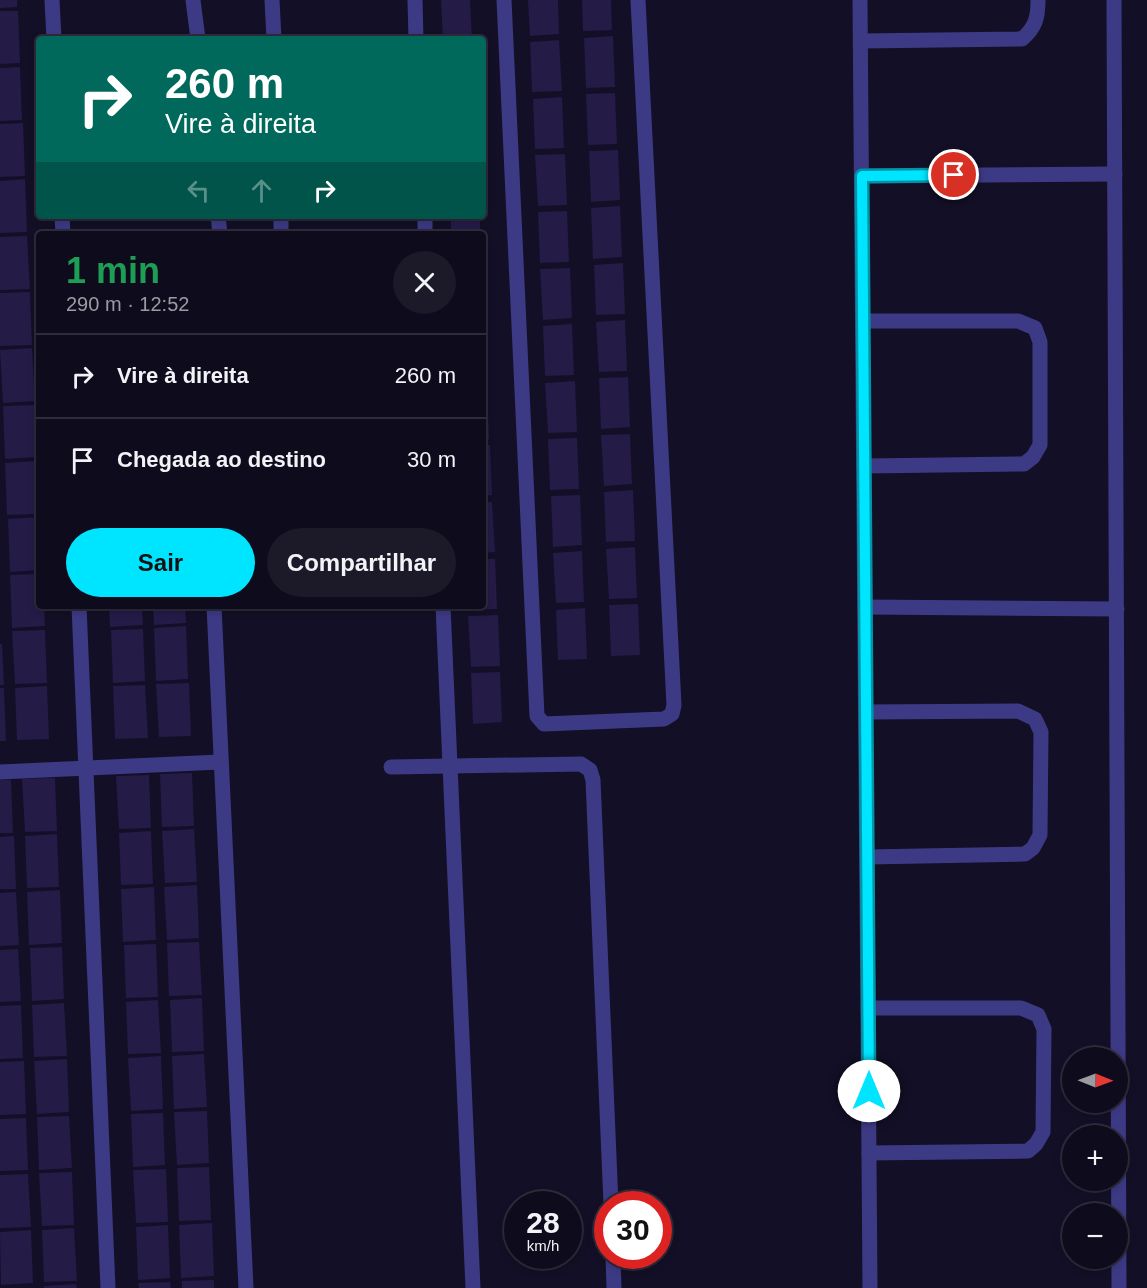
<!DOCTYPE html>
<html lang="pt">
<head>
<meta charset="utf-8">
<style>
	:root { --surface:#0e0b1c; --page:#1c1929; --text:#f1f3f6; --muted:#9b9ba3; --line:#2e2b3b; --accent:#00e5ff }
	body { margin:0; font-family:Arial,sans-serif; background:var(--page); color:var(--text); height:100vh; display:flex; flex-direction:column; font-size:22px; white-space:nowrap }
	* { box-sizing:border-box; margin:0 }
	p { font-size:20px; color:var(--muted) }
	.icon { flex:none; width:33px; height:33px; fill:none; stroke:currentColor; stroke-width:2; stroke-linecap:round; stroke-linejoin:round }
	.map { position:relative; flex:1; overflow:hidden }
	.side { position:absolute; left:36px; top:231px; width:450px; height:378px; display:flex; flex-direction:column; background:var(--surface); border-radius:6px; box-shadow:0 3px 9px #0003,0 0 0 2px var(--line) }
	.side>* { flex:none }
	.banner { position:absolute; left:36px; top:36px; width:450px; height:183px; border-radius:6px; box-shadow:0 3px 9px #0003,0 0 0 2px var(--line); background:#00695c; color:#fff; overflow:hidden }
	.needle { width:39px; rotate:91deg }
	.controls { position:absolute; left:1062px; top:1047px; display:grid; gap:12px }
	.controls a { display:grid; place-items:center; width:66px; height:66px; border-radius:50%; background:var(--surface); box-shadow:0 3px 9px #0003,0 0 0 2px var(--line); font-size:30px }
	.speed { position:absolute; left:504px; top:1191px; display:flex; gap:12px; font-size:30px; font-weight:700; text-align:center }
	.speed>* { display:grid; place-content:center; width:78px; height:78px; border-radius:50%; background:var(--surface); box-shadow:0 3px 9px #0003,0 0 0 2px var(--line); line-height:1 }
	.speed small { font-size:15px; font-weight:400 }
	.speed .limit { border:9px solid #d22; background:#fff; color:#111 }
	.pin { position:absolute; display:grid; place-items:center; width:51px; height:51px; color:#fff; margin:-26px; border:3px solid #fff; border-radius:50%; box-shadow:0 2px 6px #0007 }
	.me { position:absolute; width:66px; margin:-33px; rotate:0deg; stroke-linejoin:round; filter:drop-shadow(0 0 4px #0008) }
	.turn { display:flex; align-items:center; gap:21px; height:126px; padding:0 30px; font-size:27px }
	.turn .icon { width:78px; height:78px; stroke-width:2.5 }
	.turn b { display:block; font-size:42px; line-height:51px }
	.lanes { display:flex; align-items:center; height:57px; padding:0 30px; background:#0003; justify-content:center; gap:30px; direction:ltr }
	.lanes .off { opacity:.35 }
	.round { display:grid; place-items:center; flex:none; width:63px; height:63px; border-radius:32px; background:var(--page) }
	.summary { display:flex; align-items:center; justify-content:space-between; height:102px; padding:0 30px }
	h1 { font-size:36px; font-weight:700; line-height:45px; color:#1e9e55 }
	.primary-button { display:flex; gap:12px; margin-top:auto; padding:12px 30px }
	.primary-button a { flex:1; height:69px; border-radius:36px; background:var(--accent); color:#111; font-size:24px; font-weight:700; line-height:69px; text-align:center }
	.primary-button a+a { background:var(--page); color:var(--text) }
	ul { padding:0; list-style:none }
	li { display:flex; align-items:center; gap:18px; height:84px; padding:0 30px; border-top:2px solid var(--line) }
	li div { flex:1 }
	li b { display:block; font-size:22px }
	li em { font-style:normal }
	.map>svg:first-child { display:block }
	.building { fill:#241b47 }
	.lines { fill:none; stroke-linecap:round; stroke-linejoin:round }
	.minor { stroke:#3d3a85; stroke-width:15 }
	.route-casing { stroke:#0095a6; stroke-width:15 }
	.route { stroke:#00e5ff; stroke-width:10 }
</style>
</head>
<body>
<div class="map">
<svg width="1147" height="1288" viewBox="0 0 1147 1288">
	<rect width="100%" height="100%" fill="#130f26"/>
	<g class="building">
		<polygon points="0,0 17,0 17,7 0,8"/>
		<polygon points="441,0 470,0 472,39 443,39"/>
		<polygon points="528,0 558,0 559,34 530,36"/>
		<polygon points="582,0 611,0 612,30 583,31"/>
		<polygon points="0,11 18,11 20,63 0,64"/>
		<polygon points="613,36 615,87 586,88 584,38"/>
		<polygon points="559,40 562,91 532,92 530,42"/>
		<polygon points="20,67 22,120 0,121 0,68"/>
		<polygon points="615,93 617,144 588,145 586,94"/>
		<polygon points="562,97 564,148 535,149 533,99"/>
		<polygon points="23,123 25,176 0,177 0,124"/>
		<polygon points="618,150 620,200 591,202 589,151"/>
		<polygon points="565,154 567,205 538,206 535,155"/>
		<polygon points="25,179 27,232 0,233 0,181"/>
		<polygon points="620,206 622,257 593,259 591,208"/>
		<polygon points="567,211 569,262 540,263 538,212"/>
		<polygon points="480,218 480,234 451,234 451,219"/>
		<polygon points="27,236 30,289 0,290 0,237"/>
		<polygon points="623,263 625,314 596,315 594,265"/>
		<polygon points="570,268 572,318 543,320 540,269"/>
		<polygon points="30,292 32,345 0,346 0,293"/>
		<polygon points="625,320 627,371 599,372 596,322"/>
		<polygon points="572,324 574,375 545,376 543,326"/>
		<polygon points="483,336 487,382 483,382"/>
		<polygon points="32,348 35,401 3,403 0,350"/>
		<polygon points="628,377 630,427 601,429 599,378"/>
		<polygon points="575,381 577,432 548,433 545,383"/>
		<polygon points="483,388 487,388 489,439 483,439"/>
		<polygon points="35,405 37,457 5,459 3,406"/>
		<polygon points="630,434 632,484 604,486 601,435"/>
		<polygon points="577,438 579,489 550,490 548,439"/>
		<polygon points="483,445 490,445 492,495 483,496"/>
		<polygon points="37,461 39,514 7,515 5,463"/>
		<polygon points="633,490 635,541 606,542 604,492"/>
		<polygon points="580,495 582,545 553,547 551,496"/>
		<polygon points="483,502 492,502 495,552 483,553"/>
		<polygon points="39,517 39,570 10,572 8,519"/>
		<polygon points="635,547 637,598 609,599 606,549"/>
		<polygon points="582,551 584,602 556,603 553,553"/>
		<polygon points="483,559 495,559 497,609 468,610 468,606 483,606"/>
		<polygon points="39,574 39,606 44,606 45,626 12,628 10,575"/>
		<polygon points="638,604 640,655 611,656 609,605"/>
		<polygon points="109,606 142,606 143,625 110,627"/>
		<polygon points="153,606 185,606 186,623 154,625"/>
		<polygon points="585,608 587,659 558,660 556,610"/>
		<polygon points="498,615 500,666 471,667 468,616"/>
		<polygon points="186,626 188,679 156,681 154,628"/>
		<polygon points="143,629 145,681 113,683 111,630"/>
		<polygon points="45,630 47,683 15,684 12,631"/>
		<polygon points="0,644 2,644 4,685 0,685"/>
		<polygon points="500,672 502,722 473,724 471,673"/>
		<polygon points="189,683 191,736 159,737 156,684"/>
		<polygon points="145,685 148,738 115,739 113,686"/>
		<polygon points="47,686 49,739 17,740 15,688"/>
		<polygon points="0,688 4,688 6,741 0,741"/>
		<polygon points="192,773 194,826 162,827 160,774"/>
		<polygon points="149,775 151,828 119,829 116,776"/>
		<polygon points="55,778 57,831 25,832 22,779"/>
		<polygon points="0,780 11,780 13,833 0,833"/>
		<polygon points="194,829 197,882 165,883 162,831"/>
		<polygon points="151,831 153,884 121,885 119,833"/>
		<polygon points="57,834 59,887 27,888 25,836"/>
		<polygon points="14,836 16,889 0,889 0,837"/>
		<polygon points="197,885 199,938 167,940 164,887"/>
		<polygon points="154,887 156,940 123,942 121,889"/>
		<polygon points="60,890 62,943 29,945 27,892"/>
		<polygon points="16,892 19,945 0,946 0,893"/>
		<polygon points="199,942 202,995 169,996 167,943"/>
		<polygon points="156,944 158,997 126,998 124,945"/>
		<polygon points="62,947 64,999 32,1001 30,948"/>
		<polygon points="18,949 21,1001 0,1002 0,950"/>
		<polygon points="202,998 204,1051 172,1052 170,1000"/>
		<polygon points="158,1000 161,1053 128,1054 126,1002"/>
		<polygon points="64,1003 67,1056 34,1057 32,1005"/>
		<polygon points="21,1005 23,1058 0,1059 0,1006"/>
		<polygon points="204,1054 207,1107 174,1109 172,1056"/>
		<polygon points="161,1056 163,1109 131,1111 128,1058"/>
		<polygon points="67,1059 69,1112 37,1114 34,1061"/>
		<polygon points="24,1061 26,1114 0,1115 0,1062"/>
		<polygon points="207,1111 209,1163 177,1165 174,1112"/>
		<polygon points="163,1113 165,1165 133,1167 131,1114"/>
		<polygon points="69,1116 72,1168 39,1170 37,1117"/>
		<polygon points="26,1118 28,1170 0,1171 0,1119"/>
		<polygon points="209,1167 211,1220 179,1221 177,1168"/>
		<polygon points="166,1169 168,1222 136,1223 133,1170"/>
		<polygon points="72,1172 74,1225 42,1226 39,1173"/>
		<polygon points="28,1174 31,1227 0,1228 0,1175"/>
		<polygon points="212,1223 214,1276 181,1278 179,1225"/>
		<polygon points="168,1225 170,1278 138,1280 136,1227"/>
		<polygon points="74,1228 77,1281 44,1282 42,1230"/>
		<polygon points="31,1230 33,1283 1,1285 0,1232"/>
		<polygon points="214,1280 214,1288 182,1288 182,1281"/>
		<polygon points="170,1282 171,1288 139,1288 138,1283"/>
		<polygon points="76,1284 77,1288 44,1288 44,1286"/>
	</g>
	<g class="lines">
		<g class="minor">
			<polyline points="52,0 54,39"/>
			<polyline points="193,0 198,39"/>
			<polyline points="272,0 274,39"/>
			<polyline points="415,0 416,39"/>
			<polyline points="504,0 537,716 544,724 664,719 672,714 674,705 638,0"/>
			<polyline points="860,0 870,1288"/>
			<polyline points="1114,0 1119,1288"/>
			<path d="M861,41L1022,39C1036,27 1038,17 1038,0"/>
			<polyline points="862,176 1115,174"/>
			<polyline points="62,216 63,234"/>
			<polyline points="218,216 220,234"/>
			<polyline points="281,216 281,234"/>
			<polyline points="425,216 425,234"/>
			<polyline points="863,321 1018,321 1035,328 1040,342 1040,445 1033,457 1024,464 864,466"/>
			<polyline points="79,606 108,1288"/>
			<polyline points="214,606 246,1288"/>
			<polyline points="443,606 473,1288"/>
			<polyline points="865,607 1117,609"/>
			<polyline points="866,712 1018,711 1035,719 1041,732 1040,835 1033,848 1025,854 867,857"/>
			<polyline points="391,767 581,764 590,770 593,780 611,1204"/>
			<polyline points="0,772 220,762"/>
			<polyline points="868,1008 1021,1008 1038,1015 1044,1029 1043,1132 1036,1144 1028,1151 869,1153"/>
			<polyline points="613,1256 614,1288"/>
		</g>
	</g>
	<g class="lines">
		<g class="route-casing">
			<polyline id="route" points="869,1091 862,176 954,175"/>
		</g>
		<use href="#route" class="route"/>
	</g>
</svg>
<div class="controls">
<a><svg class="needle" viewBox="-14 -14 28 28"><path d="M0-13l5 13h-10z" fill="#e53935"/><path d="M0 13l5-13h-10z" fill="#9b9ba3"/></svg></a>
<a>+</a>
<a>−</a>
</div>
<div class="speed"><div>28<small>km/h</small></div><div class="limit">30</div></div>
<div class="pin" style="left:954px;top:175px;background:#d93025"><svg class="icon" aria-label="arrive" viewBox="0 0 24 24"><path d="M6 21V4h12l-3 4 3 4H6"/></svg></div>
<svg class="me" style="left:869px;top:1091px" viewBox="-20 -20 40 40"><circle r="19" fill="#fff"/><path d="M0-13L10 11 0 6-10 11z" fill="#00e5ff"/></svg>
<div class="banner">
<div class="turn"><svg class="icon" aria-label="right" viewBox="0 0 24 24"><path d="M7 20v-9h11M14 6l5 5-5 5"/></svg><div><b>260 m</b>Vire à direita</div></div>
<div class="lanes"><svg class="icon off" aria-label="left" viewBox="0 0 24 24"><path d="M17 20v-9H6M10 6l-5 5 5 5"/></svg><svg class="icon off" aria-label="ahead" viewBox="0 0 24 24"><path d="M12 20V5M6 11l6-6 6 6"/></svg><svg class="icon" aria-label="right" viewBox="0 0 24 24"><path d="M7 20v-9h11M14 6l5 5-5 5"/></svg></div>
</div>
<section class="side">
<div class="summary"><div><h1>1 min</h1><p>290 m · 12:52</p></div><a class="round"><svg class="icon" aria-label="close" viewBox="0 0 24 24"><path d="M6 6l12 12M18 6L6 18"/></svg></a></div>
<ul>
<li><svg class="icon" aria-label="right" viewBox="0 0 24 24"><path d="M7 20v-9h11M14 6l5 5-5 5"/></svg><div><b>Vire à direita</b></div><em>260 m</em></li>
<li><svg class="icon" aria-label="arrive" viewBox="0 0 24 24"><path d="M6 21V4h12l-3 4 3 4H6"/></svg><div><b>Chegada ao destino</b></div><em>30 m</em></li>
</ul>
<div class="primary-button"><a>Sair</a><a>Compartilhar</a></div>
</section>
</div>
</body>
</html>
